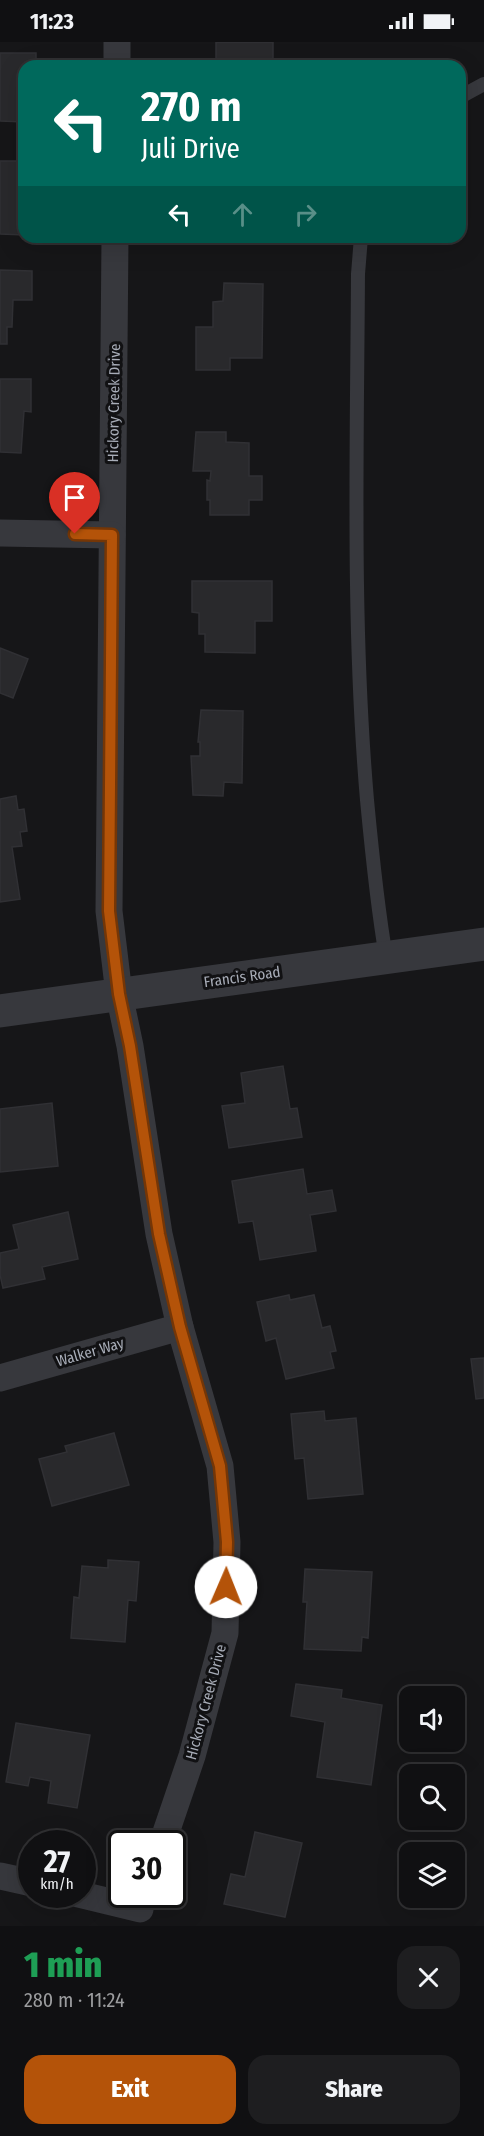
<!DOCTYPE html>
<html lang="en">
<head>
<meta charset="utf-8">
<style>
	:root { --surface:#101012; --page:#1e1e20; --text:#f1f3f6; --muted:#9c9d9f; --line:#303032; --accent:#b45309 }
	body { margin:0; font-family:"Fira Sans Condensed",sans-serif; background:var(--page); color:var(--text); height:100vh; display:flex; flex-direction:column; font-size:22px; white-space:nowrap }
	* { box-sizing:border-box; margin:0 }
	p { font-size:20px; color:var(--muted) }
	.icon { flex:none; width:33px; height:33px; fill:none; stroke:currentColor; stroke-width:2; stroke-linecap:round; stroke-linejoin:round }
	.map { position:relative; height:1884px; overflow:hidden }
	.drawer { display:flex; flex-direction:column; background:var(--surface); flex:1 }
	.drawer>* { flex:none }
	.guide { position:absolute; left:18px; top:18px; width:448px; height:183px; border-radius:18px; box-shadow:0 6px 24px #0002,0 0 0 2px var(--line); background:#00695c; color:#fff; overflow:hidden }
	.fabs { position:absolute; left:399px; top:1644px; display:grid; gap:12px }
	.fabs a { display:grid; place-items:center; width:66px; height:66px; border-radius:12px; background:var(--surface); box-shadow:0 6px 24px #0002,0 0 0 2px var(--line); font-size:30px }
	.speed { position:absolute; left:18px; top:1788px; display:flex; gap:12px; font-size:30px; font-weight:700; text-align:center }
	.speed>* { display:grid; place-content:center; width:78px; height:78px; border-radius:50%; background:var(--surface); box-shadow:0 6px 24px #0002,0 0 0 2px var(--line); line-height:1 }
	.speed small { font-size:15px; font-weight:400 }
	.speed .limit { border:3px solid #111; border-radius:9px; background:#fff; color:#111 }
	.pin { position:absolute; display:grid; place-items:center; width:51px; height:51px; color:#fff; margin:-62px -26px; border-radius:50% 50% 50% 0; rotate:-45deg; box-shadow:0 0 6px #0007 }
	.pin .icon { rotate:45deg }
	.me { position:absolute; width:66px; margin:-33px; rotate:1deg; stroke-linejoin:round; filter:drop-shadow(0 0 4px #0008) }
	.turn { display:flex; align-items:center; gap:21px; height:126px; padding:0 24px; font-size:27px }
	.turn .icon { width:78px; height:78px; stroke-width:2.5 }
	.turn b { display:block; font-size:42px; line-height:51px }
	.lanes { display:flex; align-items:center; height:57px; padding:0 24px; background:#0003; justify-content:center; gap:30px; direction:ltr }
	.lanes .off { opacity:.35 }
	.round { display:grid; place-items:center; flex:none; width:63px; height:63px; border-radius:18px; background:var(--page) }
	.head { display:flex; align-items:center; justify-content:space-between; height:102px; padding:0 24px }
	h1 { font-size:36px; font-weight:800; line-height:45px; color:#1e9e55 }
	.action { display:flex; gap:12px; margin-top:auto; padding:12px 24px }
	.action a { flex:1; height:69px; border-radius:18px; background:var(--accent); color:#fff; font-size:24px; font-weight:800; line-height:69px; text-align:center }
	.action a+a { background:var(--page); color:var(--text) }
	.status { display:flex; justify-content:space-between; align-items:center; height:42px; padding:0 30px; background:var(--surface); direction:ltr }
	.status svg { height:16px; fill:currentColor }
	.map>svg:first-child { display:block }
	.building { fill:#29292c; stroke:#303034; stroke-width:1.5 }
	.lines { fill:none; stroke-linecap:round; stroke-linejoin:round }
	.service { stroke:#37383d; stroke-width:14 }
	.minor { stroke:#37383d; stroke-width:27 }
	.tertiary { stroke:#37383d; stroke-width:33 }
	.route-casing { stroke:#753606; stroke-width:15 }
	.route { stroke:#b45309; stroke-width:10 }
	.labels { text-anchor:middle; stroke-width:6; stroke-linejoin:round; paint-order:stroke }
	.street-label { font-size:15px; fill:#a8adb8; stroke:#111113 }
</style>
</head>
<body>
<div class="status"><b>11:23</b><svg viewBox="0 0 49 12"><path d="M0 12V9h3v3zM5 12V6h3v6zM10 12V3h3v9zM15 12V0h3v12zM26 1h20v11H26zM47 4h2v5h-2z"/></svg></div>
<div class="map">
<svg width="484" height="1884" viewBox="0 0 484 1884">
	<rect width="100%" height="100%" fill="#161618"/>
	<g class="building">
		<polygon points="216,0 273,0 273,17 269,17 269,24 219,24 219,18 216,17"/>
		<polygon points="0,11 36,11 36,24 24,24 24,80 0,79"/>
		<polygon points="0,119 24,119 24,193 0,192"/>
		<polygon points="0,228 32,229 32,258 13,258 12,285 7,285 7,302 0,302"/>
		<polygon points="224,241 263,242 262,316 230,316 230,328 196,328 196,285 213,285 213,260 223,259"/>
		<polygon points="0,337 31,337 31,370 24,369 21,411 0,410"/>
		<polygon points="196,390 226,390 226,400 249,401 249,434 262,434 262,458 249,458 249,473 210,473 210,458 207,458 207,438 210,439 211,429 193,429"/>
		<polygon points="192,539 272,539 272,579 255,579 255,611 205,610 205,592 199,592 199,571 192,570"/>
		<polygon points="0,606 28,617 13,656 0,651"/>
		<polygon points="201,668 243,669 242,741 224,740 223,754 193,753 191,714 200,714 200,700 198,700"/>
		<polygon points="16,754 18,768 24,767 27,789 20,790 22,804 12,805 20,857 0,860 0,757"/>
		<polygon points="283,1024 290,1067 297,1066 302,1095 229,1106 222,1064 245,1061 241,1031"/>
		<polygon points="52,1061 58,1124 0,1130 0,1067"/>
		<polygon points="303,1127 307,1152 332,1148 336,1169 310,1173 316,1209 260,1218 253,1179 239,1181 232,1139"/>
		<polygon points="68,1170 78,1217 42,1225 45,1237 3,1246 0,1233 0,1211 19,1207 13,1183"/>
		<polygon points="289,1253 290,1258 314,1253 322,1286 330,1284 336,1309 330,1310 334,1326 286,1337 276,1296 266,1299 257,1260"/>
		<polygon points="484,1316 484,1356 476,1357 471,1317"/>
		<polygon points="324,1369 325,1379 356,1376 363,1452 308,1457 304,1416 295,1417 291,1372"/>
		<polygon points="114,1391 129,1443 52,1464 39,1417 67,1410 65,1404"/>
		<polygon points="108,1518 139,1520 136,1559 128,1558 125,1600 71,1596 74,1555 79,1556 82,1524 108,1526"/>
		<polygon points="305,1527 372,1530 368,1596 362,1595 361,1609 304,1607 307,1560 303,1560"/>
		<polygon points="296,1642 342,1648 341,1656 382,1663 371,1743 317,1735 325,1680 291,1674"/>
		<polygon points="16,1681 90,1693 77,1766 48,1761 51,1739 30,1735 28,1744 6,1740"/>
		<polygon points="255,1790 302,1801 285,1875 224,1862 231,1832 245,1835"/>
	</g>
	<g class="lines">
		<g class="service">
			<polyline points="460,55 484,42"/>
			<path d="M361,195L358,232C357,408 352,583 367,758C372,811 377,863 386,915"/>
		</g>
		<g class="minor">
			<polyline points="117,24 117,0"/>
			<polyline points="115,195 109,869 119,952 130,1004 159,1192 180,1285 220,1424 227,1500 225,1591 192,1714 162,1802"/>
			<polyline points="0,491 112,493"/>
			<polyline points="0,1336 180,1285"/>
			<polyline points="0,1834 32,1841"/>
			<polyline points="78,1852 140,1867"/>
		</g>
		<polyline class="tertiary" points="0,969 484,902"/>
	</g>
	<g class="lines">
		<g class="route-casing">
			<polyline id="route" points="75,492 112,493 109,869 119,952 130,1004 159,1192 180,1285 220,1424 227,1500 226,1545"/>
		</g>
		<use href="#route" class="route"/>
	</g>
	<g class="labels">
		<g class="street-label">
			<text transform="translate(114 361) rotate(-89)" y="5">Hickory Creek Drive</text>
			<text transform="translate(242 935) rotate(-8)" y="5">Francis Road</text>
			<text transform="translate(90 1310) rotate(-16)" y="5">Walker Way</text>
			<text transform="translate(206 1660) rotate(-75)" y="5">Hickory Creek Drive</text>
		</g>
	</g>
</svg>
<div class="fabs">
<a><svg class="icon" aria-label="sound" viewBox="0 0 24 24"><path d="M4 9h4l5-4v14l-5-4H4zM17 9q2 3 0 6"/></svg></a>
<a><svg class="icon" aria-label="search" viewBox="0 0 24 24"><circle cx="10" cy="10" r="6"/><path d="M15 15l6 6"/></svg></a>
<a><svg class="icon" aria-label="layers" viewBox="0 0 24 24"><path d="M12 4l9 5-9 5-9-5zM3 14l9 5 9-5"/></svg></a>
</div>
<div class="speed"><div>27<small>km/h</small></div><div class="limit">30</div></div>
<div class="pin" style="left:75px;top:492px;background:#d93025"><svg class="icon" aria-label="arrive" viewBox="0 0 24 24"><path d="M6 21V4h12l-3 4 3 4H6"/></svg></div>
<svg class="me" style="left:226px;top:1545px" viewBox="-20 -20 40 40"><circle r="19" fill="#fff"/><path d="M0-13L10 11 0 6-10 11z" fill="#b45309"/></svg>
<div class="guide">
<div class="turn"><svg class="icon" aria-label="left" viewBox="0 0 24 24"><path d="M17 20v-9H6M10 6l-5 5 5 5"/></svg><div><b>270 m</b>Juli Drive</div></div>
<div class="lanes"><svg class="icon" aria-label="left" viewBox="0 0 24 24"><path d="M17 20v-9H6M10 6l-5 5 5 5"/></svg><svg class="icon off" aria-label="ahead" viewBox="0 0 24 24"><path d="M12 20V5M6 11l6-6 6 6"/></svg><svg class="icon off" aria-label="right" viewBox="0 0 24 24"><path d="M7 20v-9h11M14 6l5 5-5 5"/></svg></div>
</div>
</div>
<section class="drawer">
<div class="head"><div><h1>1 min</h1><p>280 m · 11:24</p></div><a class="round"><svg class="icon" aria-label="close" viewBox="0 0 24 24"><path d="M6 6l12 12M18 6L6 18"/></svg></a></div>
<div class="action"><a>Exit</a><a>Share</a></div>
</section>
</body>
</html>
